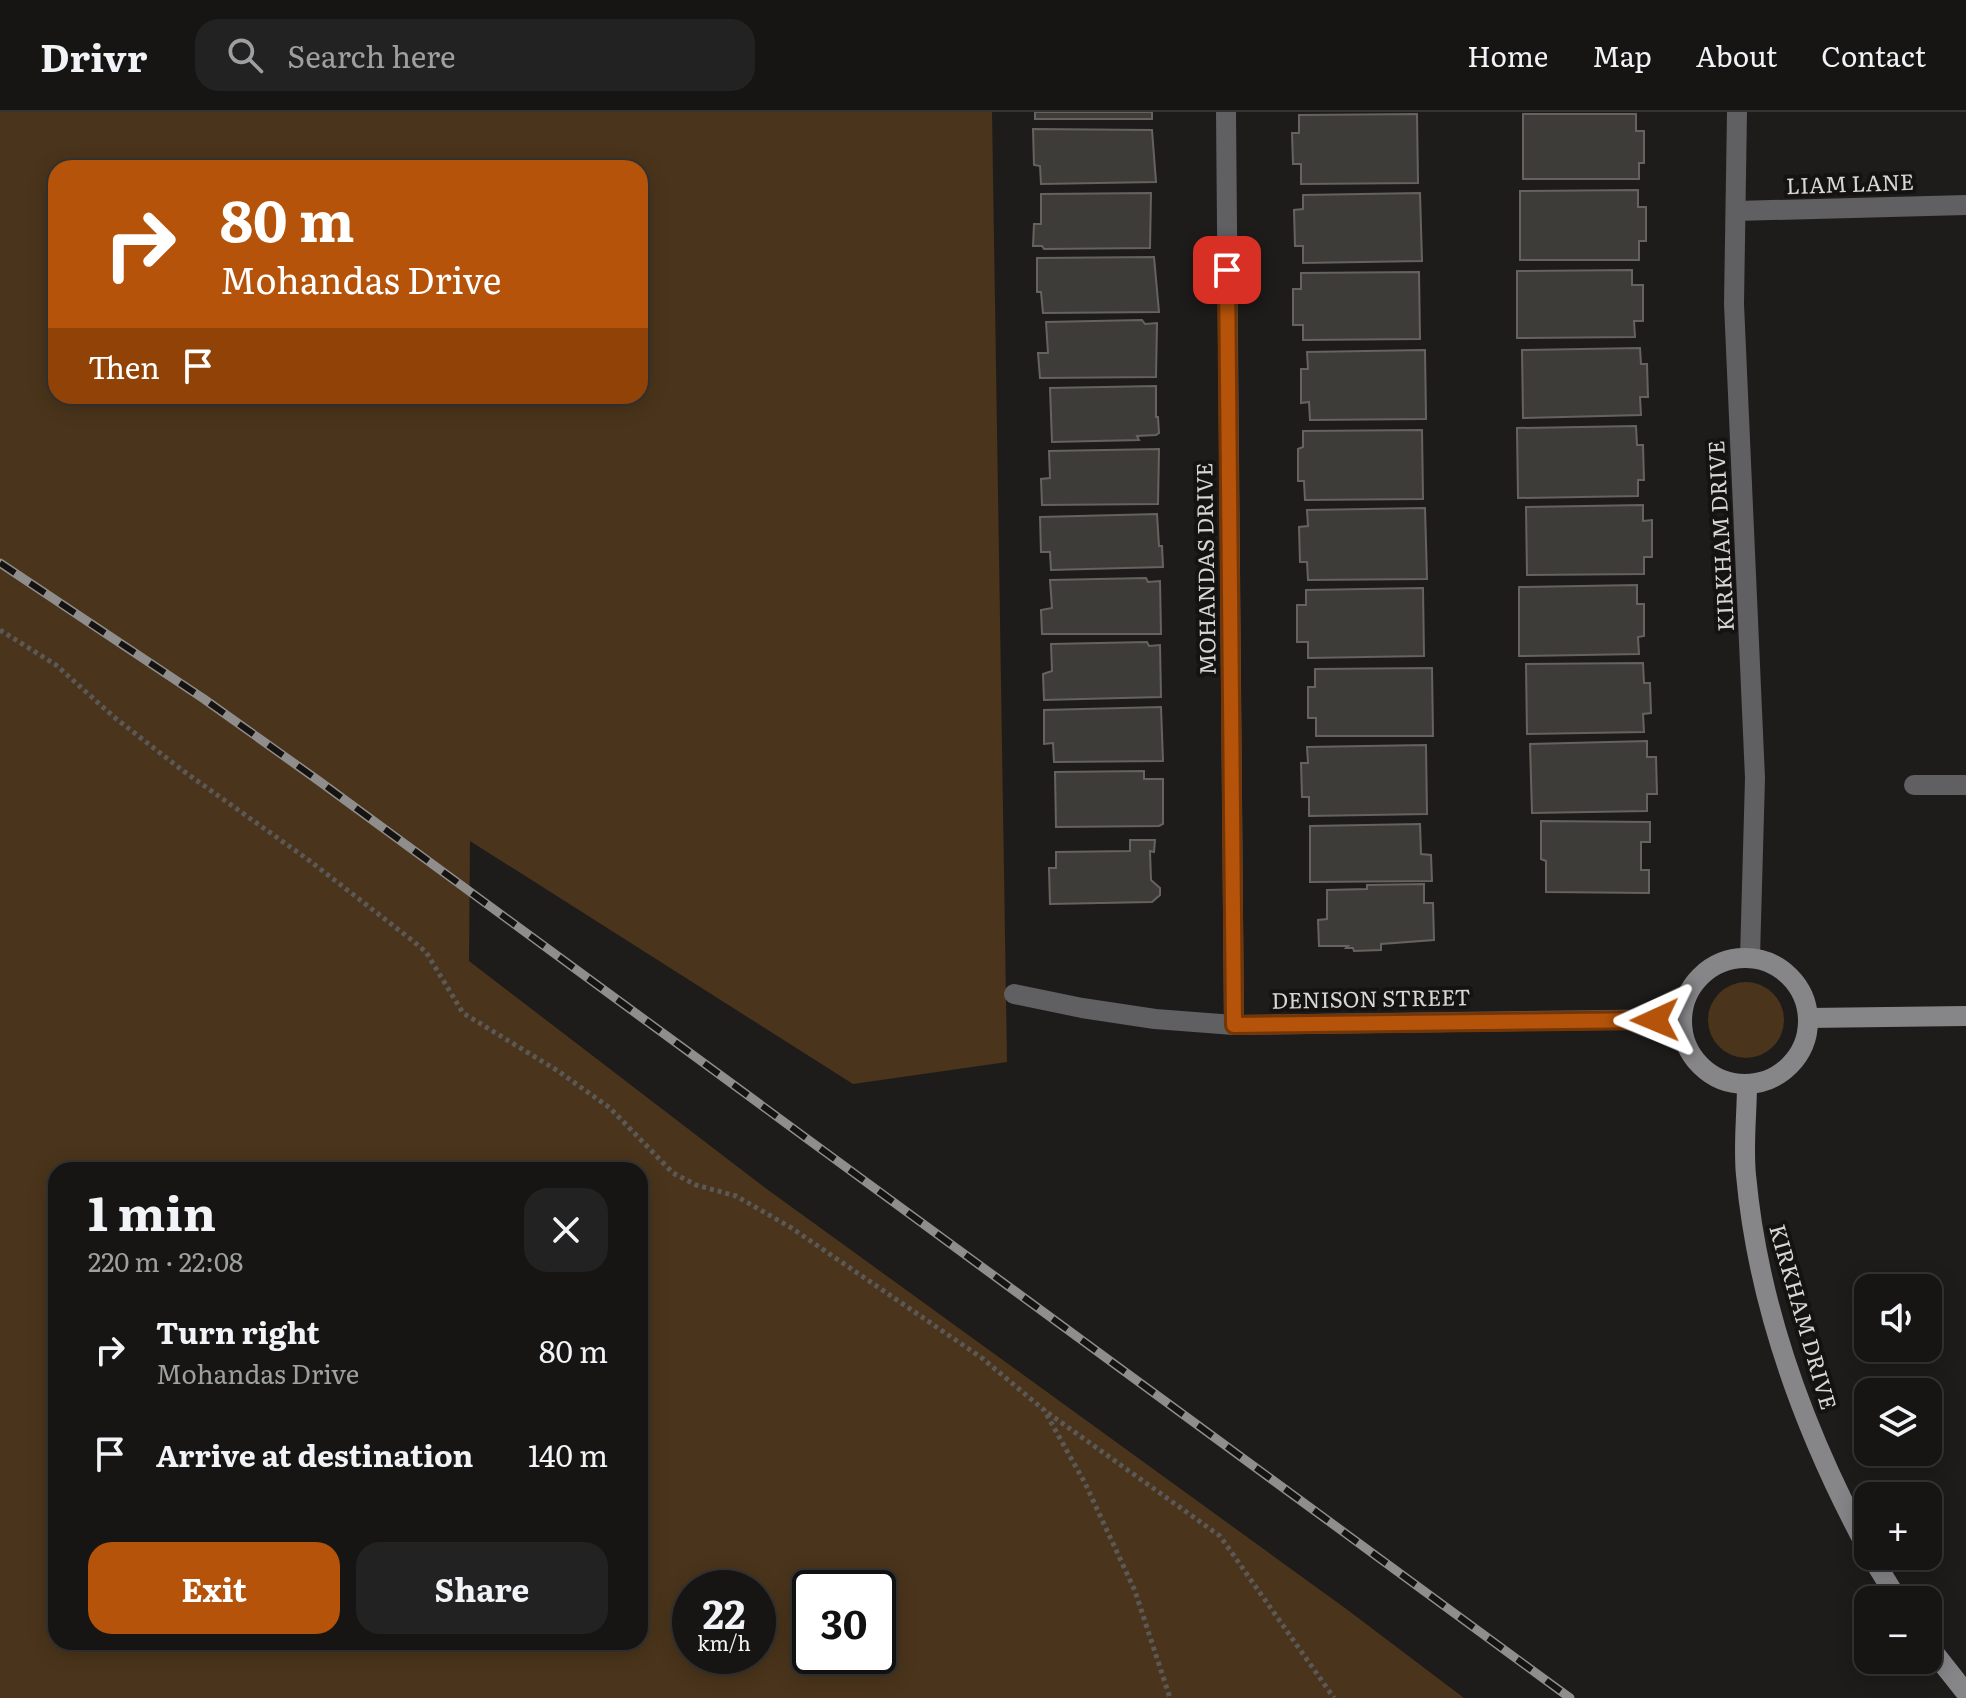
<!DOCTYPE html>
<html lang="en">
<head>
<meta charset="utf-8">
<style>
	:root { --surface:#161514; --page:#232222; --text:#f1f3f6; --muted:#9e9fa0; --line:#353434; --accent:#b45309 }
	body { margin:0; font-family:Literata,serif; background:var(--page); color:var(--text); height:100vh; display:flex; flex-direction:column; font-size:30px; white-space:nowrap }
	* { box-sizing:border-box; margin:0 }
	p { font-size:26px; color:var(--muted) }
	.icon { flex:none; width:44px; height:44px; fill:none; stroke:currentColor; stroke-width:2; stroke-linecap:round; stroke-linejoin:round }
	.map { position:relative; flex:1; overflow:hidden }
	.panel { position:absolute; left:48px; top:1050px; width:600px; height:488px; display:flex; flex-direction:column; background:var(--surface); border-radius:24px; box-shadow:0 4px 20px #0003,0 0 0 2px var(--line) }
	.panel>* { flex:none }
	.guide { position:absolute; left:48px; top:48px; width:600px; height:244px; border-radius:24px; box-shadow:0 4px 20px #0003,0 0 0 2px var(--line); background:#b45309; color:#fff; overflow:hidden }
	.fabs { position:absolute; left:1854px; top:1162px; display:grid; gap:16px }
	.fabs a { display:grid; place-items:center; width:88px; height:88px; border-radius:16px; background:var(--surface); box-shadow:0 4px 20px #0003,0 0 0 2px var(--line); font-size:40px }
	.speed { position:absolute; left:672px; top:1458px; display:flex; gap:16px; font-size:40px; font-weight:700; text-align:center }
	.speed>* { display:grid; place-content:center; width:104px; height:104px; border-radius:50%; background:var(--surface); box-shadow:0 4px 20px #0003,0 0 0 2px var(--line); line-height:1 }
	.speed small { font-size:20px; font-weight:400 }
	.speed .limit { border:4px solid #111; border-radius:12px; background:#fff; color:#111 }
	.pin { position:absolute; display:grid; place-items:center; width:68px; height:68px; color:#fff; margin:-34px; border-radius:16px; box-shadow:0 4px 12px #0006 }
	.me { position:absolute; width:88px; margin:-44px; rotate:269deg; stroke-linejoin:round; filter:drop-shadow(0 0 6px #0008) }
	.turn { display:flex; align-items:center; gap:28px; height:168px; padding:0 40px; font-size:36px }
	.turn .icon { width:104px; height:104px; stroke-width:2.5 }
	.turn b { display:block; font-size:56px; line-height:68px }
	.then { display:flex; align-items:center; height:76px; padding:0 40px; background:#0003; gap:16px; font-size:30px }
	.round { display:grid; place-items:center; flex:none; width:84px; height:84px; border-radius:24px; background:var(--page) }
	.headline { display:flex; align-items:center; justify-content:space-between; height:136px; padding:0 40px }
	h1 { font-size:48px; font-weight:700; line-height:60px }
	.button { display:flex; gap:16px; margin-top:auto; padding:16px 40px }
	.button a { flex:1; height:92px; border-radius:24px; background:var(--accent); color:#fff; font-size:32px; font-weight:700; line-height:92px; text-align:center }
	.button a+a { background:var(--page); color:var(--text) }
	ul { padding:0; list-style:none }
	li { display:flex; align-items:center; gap:24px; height:104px; padding:0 40px }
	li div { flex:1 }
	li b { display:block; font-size:30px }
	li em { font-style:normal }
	header { display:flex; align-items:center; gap:48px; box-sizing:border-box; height:112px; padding:0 40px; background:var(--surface); border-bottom:2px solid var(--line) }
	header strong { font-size:38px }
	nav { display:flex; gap:44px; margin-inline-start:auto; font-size:28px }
	.search { width:560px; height:72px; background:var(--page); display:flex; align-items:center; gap:20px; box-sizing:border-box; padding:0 28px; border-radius:24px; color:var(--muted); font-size:30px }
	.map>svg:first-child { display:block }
	.green { fill:#4a341b; fill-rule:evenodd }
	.building { fill:#3e3c39; stroke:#65625f; stroke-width:2 }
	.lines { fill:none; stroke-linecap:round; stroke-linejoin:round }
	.path { stroke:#5b5957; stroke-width:5; stroke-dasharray:4 4; stroke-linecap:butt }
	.street { stroke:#605f61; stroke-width:20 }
	.secondary { stroke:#868588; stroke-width:20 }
	.rail-casing { stroke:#908e8c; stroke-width:9 }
	.rail { stroke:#151311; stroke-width:6; stroke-dasharray:18; stroke-linecap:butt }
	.route-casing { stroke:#753606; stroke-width:20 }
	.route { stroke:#b45309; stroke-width:14 }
	.labels { text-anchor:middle; stroke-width:8; stroke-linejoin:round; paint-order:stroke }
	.street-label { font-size:22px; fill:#d8d6d4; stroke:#151311 }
</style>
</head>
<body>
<header>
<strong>Drivr</strong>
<div class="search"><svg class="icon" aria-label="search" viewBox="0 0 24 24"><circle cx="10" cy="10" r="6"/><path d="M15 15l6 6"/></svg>Search here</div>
<nav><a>Home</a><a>Map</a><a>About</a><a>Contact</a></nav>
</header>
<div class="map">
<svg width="1966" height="1586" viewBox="0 0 1966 1586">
	<rect width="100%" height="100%" fill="#1e1c1a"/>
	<g class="green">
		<path d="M0,0H992L1007,950L853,972L470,729L469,849L764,1075L1345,1496L1464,1586H0ZM56,56H640V284H56ZM56,1058H640V1530H56ZM690,1476H758V1544H690ZM810,1476H878V1544H810Z"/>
		<circle cx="1746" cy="908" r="38"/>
	</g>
	<g class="building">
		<rect x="1035" y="0" width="117" height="7"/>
		<polygon points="1417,2 1418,71 1301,72 1301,52 1293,52 1292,21 1299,21 1299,3"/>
		<polygon points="1523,2 1636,2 1636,19 1644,19 1644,51 1639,51 1639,67 1523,67"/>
		<polygon points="1033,17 1152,18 1156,70 1041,72 1040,54 1034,53"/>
		<polygon points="1638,78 1638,95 1646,95 1646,129 1639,129 1639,148 1520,148 1520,79"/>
		<polygon points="1151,81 1150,136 1044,137 1042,134 1033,134 1034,112 1041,112 1041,82"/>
		<polygon points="1420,81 1422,149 1303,151 1303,134 1295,134 1294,98 1303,97 1303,83"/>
		<polygon points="1154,145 1159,200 1043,201 1041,180 1037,180 1037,146"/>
		<polygon points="1632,158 1632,173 1643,173 1643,209 1634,209 1635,225 1517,226 1517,159"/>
		<polygon points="1419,160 1420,227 1303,228 1303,213 1293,213 1293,177 1301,177 1301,161"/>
		<polygon points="1142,208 1145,212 1157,211 1156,265 1040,266 1038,241 1048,241 1046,210"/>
		<polygon points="1640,236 1641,252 1647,252 1648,285 1640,285 1641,303 1523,306 1522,238"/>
		<polygon points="1425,238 1426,307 1310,308 1309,290 1301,291 1301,257 1308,257 1307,240"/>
		<polygon points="1156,274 1156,305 1158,305 1159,321 1156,323 1137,324 1139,328 1052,330 1050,276"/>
		<polygon points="1636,314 1637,333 1643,333 1644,368 1638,368 1638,384 1518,386 1517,316"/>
		<polygon points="1422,318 1423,387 1305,388 1304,369 1298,369 1298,337 1303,335 1303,319"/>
		<polygon points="1159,337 1158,392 1042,393 1041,367 1050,366 1049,339"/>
		<polygon points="1643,393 1643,409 1652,408 1652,445 1644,445 1644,462 1527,463 1526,395"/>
		<polygon points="1425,396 1427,467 1308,468 1307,450 1300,450 1299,415 1308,414 1307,398"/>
		<polygon points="1157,402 1159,434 1162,434 1163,455 1051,458 1050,440 1041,440 1040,405"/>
		<polygon points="1146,466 1148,470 1160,469 1161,522 1042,522 1041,498 1052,496 1050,468"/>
		<polygon points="1637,473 1637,492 1644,492 1644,524 1638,525 1639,542 1519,544 1519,475"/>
		<polygon points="1423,476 1424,544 1308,546 1308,530 1297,530 1297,493 1306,493 1306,478"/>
		<polygon points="1147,530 1149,534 1160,533 1161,585 1044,588 1043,562 1052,559 1051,532"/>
		<polygon points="1643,551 1644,571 1650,571 1651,601 1643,602 1644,620 1527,622 1526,552"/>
		<polygon points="1432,556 1433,624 1316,624 1316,606 1308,606 1308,575 1315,575 1315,557"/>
		<polygon points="1161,595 1163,649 1054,650 1053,631 1044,632 1044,598"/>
		<polygon points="1647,629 1647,645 1656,645 1657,682 1647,682 1647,699 1532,701 1530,632"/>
		<polygon points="1426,633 1427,702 1309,704 1309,685 1302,685 1301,651 1308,651 1307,635"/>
		<polygon points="1144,659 1144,667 1163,667 1163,712 1159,714 1056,715 1055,660"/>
		<polygon points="1541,709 1650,710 1650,730 1641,730 1641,758 1649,758 1649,781 1546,780 1546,749 1541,747"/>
		<polygon points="1420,712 1421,742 1431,743 1432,769 1310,770 1310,714"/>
		<polygon points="1130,728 1155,728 1154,740 1150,739 1151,768 1160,776 1160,783 1152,790 1050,792 1049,756 1056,756 1056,740 1130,739"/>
		<polygon points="1424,772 1424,791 1433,791 1434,828 1381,832 1381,838 1354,839 1353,836 1346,836 1348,834 1319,834 1318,808 1327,807 1327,778 1367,777 1367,773"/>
	</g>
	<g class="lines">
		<g class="path">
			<polyline points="0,518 56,553 114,605 182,658 310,749 413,829 426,840 463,901 558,959 610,996 673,1061 696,1073 736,1084 790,1115 982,1246 1044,1298 1085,1371 1135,1479 1170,1586"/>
			<polyline points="1048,1301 1220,1424 1334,1586"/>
		</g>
		<g class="street">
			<polyline points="1226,0 1234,913"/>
			<polyline points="1737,0 1734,192 1755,666 1750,845"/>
			<polyline points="1736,99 1966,93"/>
			<polyline points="1914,673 1966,673"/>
			<polyline points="1014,882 1082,896 1155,907 1234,913 1682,907"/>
		</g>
		<g class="secondary">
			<circle cx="1745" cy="909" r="63"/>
			<polyline points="1808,906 1966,904"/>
			<path d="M1747,972C1747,1002 1743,1033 1746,1063C1758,1194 1806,1323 1868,1438"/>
			<polyline points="1871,1444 1898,1488"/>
			<polyline points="1928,1533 1966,1581"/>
		</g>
		<g class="rail-casing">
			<polyline id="rail" points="0,451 204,587 319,669 1570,1586"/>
		</g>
		<use href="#rail" class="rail"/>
	</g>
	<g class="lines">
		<g class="route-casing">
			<polyline id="route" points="1227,158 1234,913 1655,908"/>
		</g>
		<use href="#route" class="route"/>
	</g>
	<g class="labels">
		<g class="street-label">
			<text transform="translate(1850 72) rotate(-2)" y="8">LIAM LANE</text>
			<text transform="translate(1721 424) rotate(-93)" y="8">KIRKHAM DRIVE</text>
			<text transform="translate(1206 457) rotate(-91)" y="8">MOHANDAS DRIVE</text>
			<text transform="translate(1371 887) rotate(-1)" y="8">DENISON STREET</text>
			<text transform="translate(1803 1205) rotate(74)" y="8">KIRKHAM DRIVE</text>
		</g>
	</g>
</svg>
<div class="fabs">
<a><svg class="icon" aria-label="sound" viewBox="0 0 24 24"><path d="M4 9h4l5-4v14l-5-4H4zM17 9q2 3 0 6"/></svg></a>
<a><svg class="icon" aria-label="layers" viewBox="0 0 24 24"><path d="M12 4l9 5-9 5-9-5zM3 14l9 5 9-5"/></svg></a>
<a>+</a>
<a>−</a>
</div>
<div class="speed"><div>22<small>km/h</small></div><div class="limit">30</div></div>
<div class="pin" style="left:1227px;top:158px;background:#d93025"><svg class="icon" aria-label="arrive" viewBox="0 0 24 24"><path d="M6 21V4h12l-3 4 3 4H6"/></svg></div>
<svg class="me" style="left:1655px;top:908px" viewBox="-20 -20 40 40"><path d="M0-17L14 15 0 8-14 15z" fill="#b45309" stroke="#fff" stroke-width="4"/></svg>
<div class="guide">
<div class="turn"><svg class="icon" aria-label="right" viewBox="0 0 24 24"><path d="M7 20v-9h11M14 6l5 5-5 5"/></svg><div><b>80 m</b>Mohandas Drive</div></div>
<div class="then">Then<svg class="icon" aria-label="arrive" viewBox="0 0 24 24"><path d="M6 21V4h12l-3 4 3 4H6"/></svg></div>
</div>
<section class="panel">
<div class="headline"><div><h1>1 min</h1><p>220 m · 22:08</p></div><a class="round"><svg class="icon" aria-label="close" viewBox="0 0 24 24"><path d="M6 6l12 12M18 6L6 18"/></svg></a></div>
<ul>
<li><svg class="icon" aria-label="right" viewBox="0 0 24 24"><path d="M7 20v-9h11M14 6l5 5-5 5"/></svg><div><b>Turn right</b><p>Mohandas Drive</p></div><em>80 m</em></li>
<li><svg class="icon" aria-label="arrive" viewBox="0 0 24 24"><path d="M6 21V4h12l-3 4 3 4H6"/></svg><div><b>Arrive at destination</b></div><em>140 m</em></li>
</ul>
<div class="button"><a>Exit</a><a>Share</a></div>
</section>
</div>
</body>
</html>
